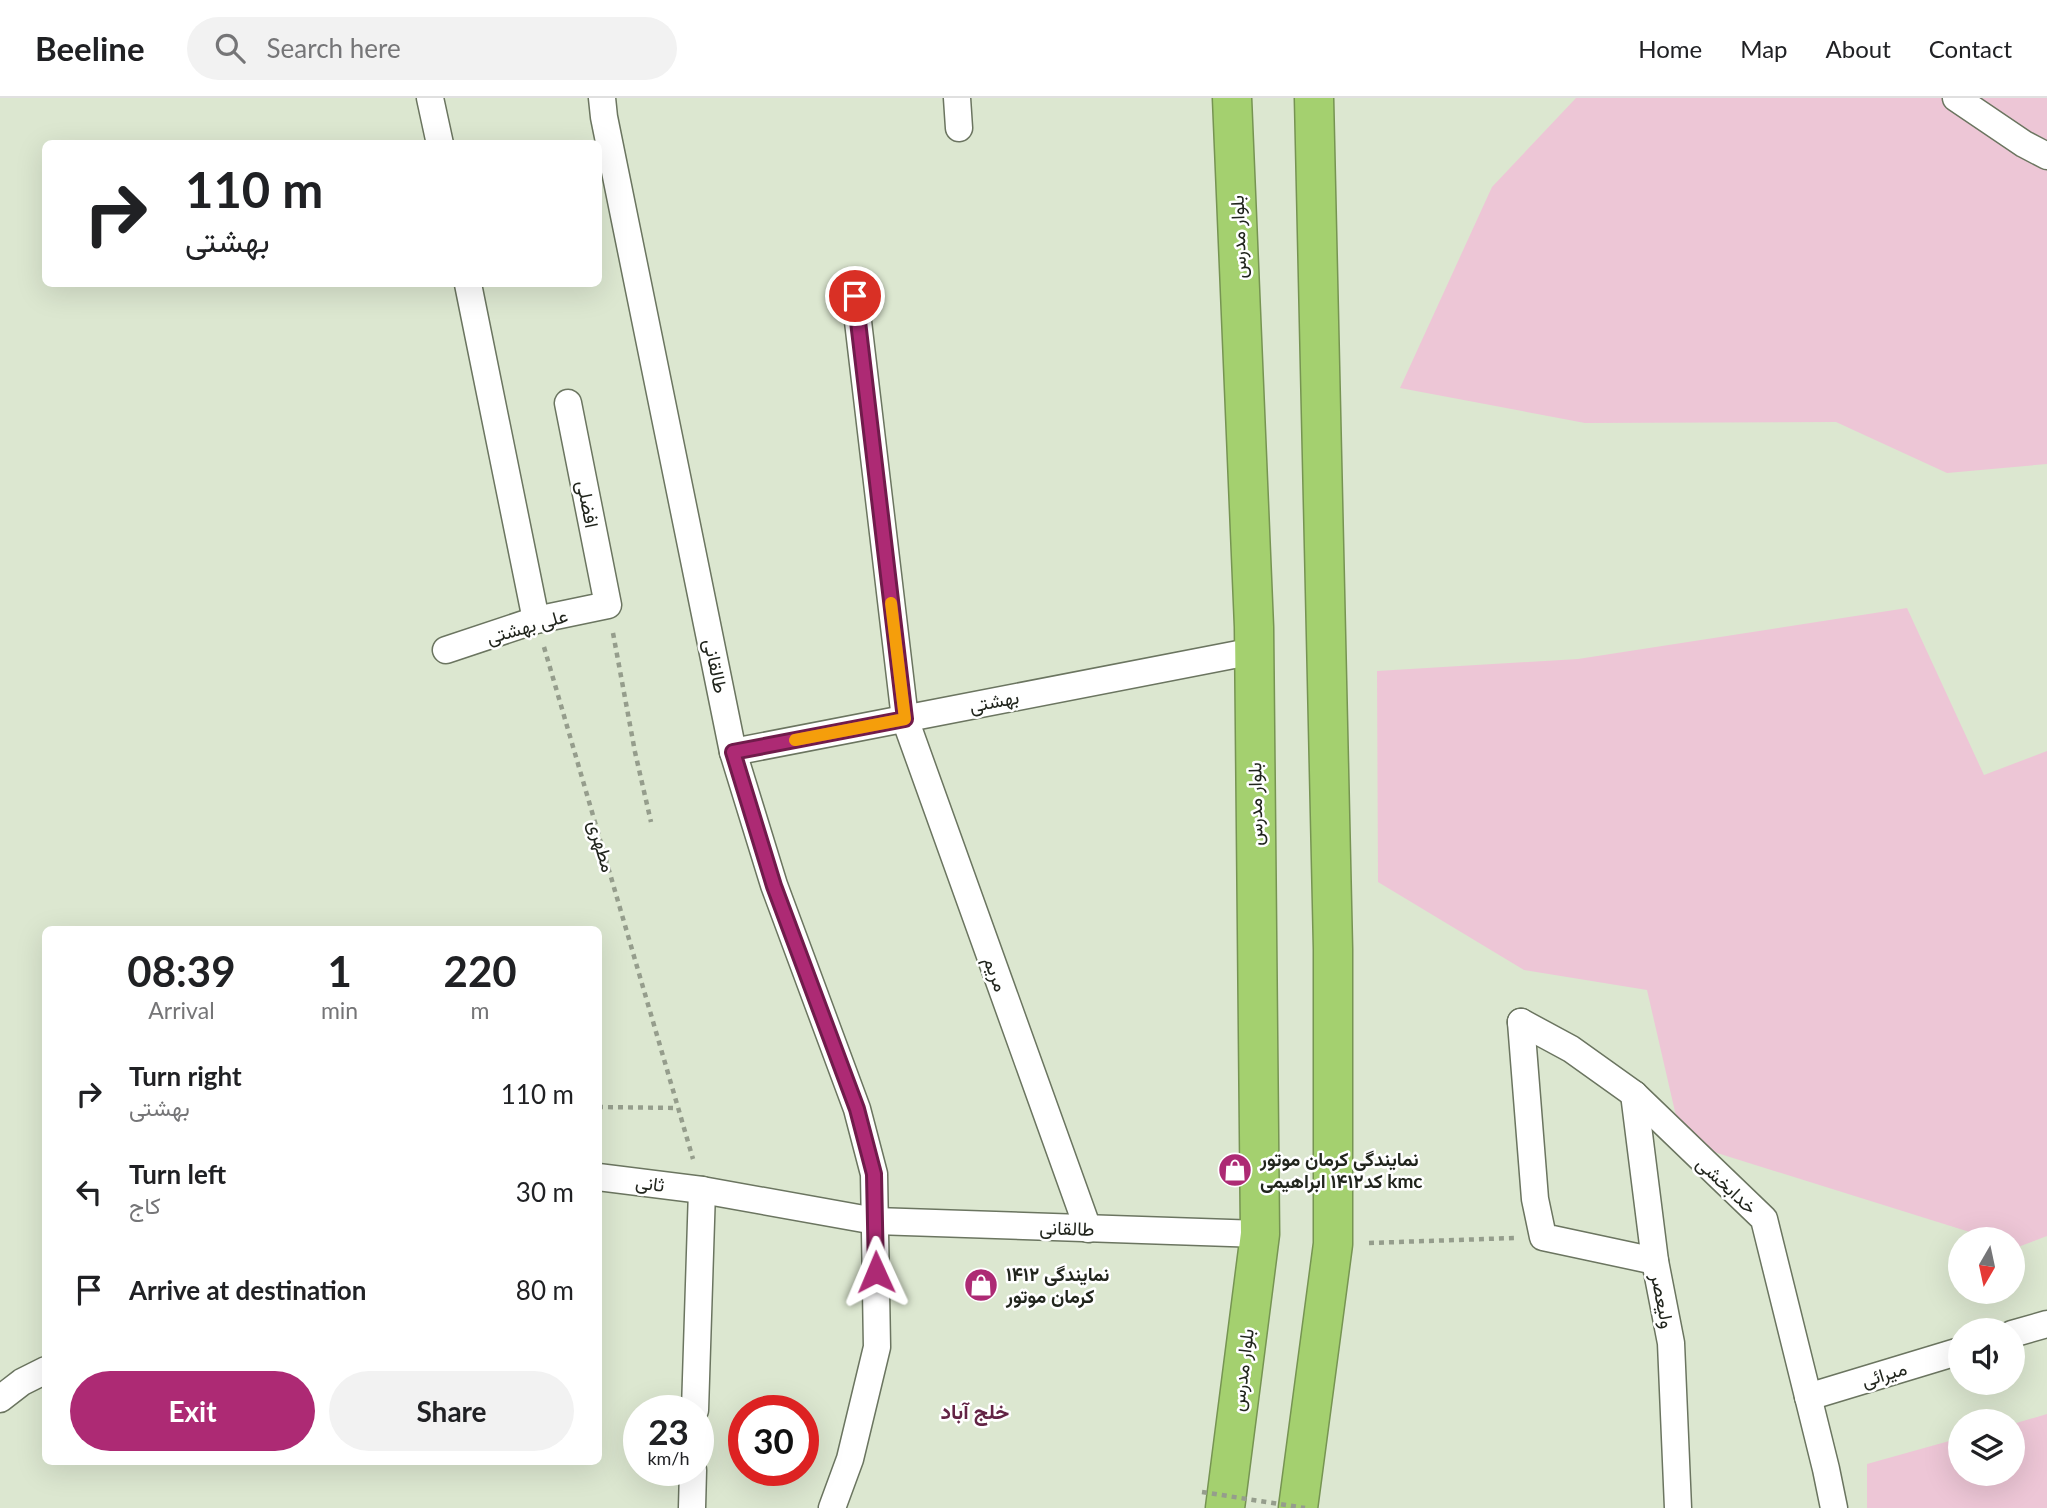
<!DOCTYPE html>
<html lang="en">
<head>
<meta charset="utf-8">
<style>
	:root { --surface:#fff; --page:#f2f2f2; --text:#202124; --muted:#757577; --line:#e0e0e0; --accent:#ad2a74 }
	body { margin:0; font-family:Lato,Vazirmatn,sans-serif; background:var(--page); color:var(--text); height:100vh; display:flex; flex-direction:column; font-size:26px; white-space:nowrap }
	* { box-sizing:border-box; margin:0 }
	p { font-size:23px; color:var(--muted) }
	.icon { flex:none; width:38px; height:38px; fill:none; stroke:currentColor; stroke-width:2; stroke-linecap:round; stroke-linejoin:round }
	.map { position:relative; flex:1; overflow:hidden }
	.sheet { position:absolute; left:42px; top:828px; width:560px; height:539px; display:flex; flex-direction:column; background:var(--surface); border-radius:10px; box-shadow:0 7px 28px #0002 }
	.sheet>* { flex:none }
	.banner { position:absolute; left:42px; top:42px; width:560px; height:147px; border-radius:10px; box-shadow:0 7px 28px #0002; background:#fff; color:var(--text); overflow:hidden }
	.needle { width:46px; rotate:189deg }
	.tools { position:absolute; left:1948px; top:1129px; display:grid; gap:14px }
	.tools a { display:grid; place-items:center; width:77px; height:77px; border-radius:50%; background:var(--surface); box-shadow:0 7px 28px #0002; font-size:35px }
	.speed { position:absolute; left:623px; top:1297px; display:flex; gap:14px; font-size:35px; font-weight:700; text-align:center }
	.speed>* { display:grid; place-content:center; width:91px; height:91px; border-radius:50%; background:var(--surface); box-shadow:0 7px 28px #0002; line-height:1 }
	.speed small { font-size:18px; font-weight:400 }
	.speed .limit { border:10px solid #d22; background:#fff; color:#111 }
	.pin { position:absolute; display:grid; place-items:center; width:60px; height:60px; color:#fff; margin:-30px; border:4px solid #fff; border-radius:50%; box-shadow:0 2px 7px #0007 }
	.me { position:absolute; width:77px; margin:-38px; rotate:359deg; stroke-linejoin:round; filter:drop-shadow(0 0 5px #0008) }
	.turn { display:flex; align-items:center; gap:24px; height:147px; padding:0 28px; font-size:32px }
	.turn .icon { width:91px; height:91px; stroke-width:2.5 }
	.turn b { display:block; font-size:49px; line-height:60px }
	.eta { display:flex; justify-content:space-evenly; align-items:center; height:119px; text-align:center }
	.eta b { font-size:42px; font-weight:700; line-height:49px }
	.action { display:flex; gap:14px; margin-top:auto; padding:14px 28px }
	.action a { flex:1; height:80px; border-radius:42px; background:var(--accent); color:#fff; font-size:28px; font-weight:700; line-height:80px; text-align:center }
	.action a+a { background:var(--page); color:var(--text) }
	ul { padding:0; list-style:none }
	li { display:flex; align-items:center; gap:21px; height:98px; padding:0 28px }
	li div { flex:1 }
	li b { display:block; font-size:26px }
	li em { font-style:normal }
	header { display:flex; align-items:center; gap:42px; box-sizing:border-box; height:98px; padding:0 35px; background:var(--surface); border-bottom:2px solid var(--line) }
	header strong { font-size:33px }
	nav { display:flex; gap:38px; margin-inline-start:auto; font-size:24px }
	.search { width:490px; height:63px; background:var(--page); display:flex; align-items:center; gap:18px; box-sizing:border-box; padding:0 24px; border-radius:38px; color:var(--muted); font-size:26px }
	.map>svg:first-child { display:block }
	.green { fill:#edc6d6 }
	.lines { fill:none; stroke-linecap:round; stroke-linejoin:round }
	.street-casing { stroke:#6b7560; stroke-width:29 }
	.highway-casing { stroke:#769452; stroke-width:41 }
	.path { stroke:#959d8c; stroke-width:4.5; stroke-dasharray:5 5; stroke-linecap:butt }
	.street { stroke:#fff; stroke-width:26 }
	.highway { stroke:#a4d06f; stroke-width:38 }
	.path-bridge { stroke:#959d8c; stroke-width:4.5; stroke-dasharray:5 5; stroke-linecap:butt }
	.route-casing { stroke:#701b4b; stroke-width:18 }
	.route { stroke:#ad2a74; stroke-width:12 }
	.slow { stroke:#f59e0b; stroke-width:12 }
	.labels { text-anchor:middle; stroke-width:5; stroke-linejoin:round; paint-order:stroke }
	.street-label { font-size:19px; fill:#21251d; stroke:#fff }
	.poi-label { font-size:19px; font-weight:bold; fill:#21251d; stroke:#fff; text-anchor:start }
	.neighbourhood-label { font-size:21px; font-weight:bold; fill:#632445; stroke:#fff }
</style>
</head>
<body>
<header>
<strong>Beeline</strong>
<div class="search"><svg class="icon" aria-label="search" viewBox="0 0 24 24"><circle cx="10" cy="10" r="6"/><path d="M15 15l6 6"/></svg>Search here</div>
<nav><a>Home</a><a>Map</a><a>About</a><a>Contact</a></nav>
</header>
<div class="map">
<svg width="2047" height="1410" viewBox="0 0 2047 1410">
	<rect width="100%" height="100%" fill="#dce7d0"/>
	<g class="green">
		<polygon points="1576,0 2047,0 2047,366 1947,375 1836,324 1585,325 1400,290 1492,89"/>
		<polygon points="1907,510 1984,677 2047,653 2047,1138 2018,1149 2013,1147 2012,1141 1992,1141 1682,1044 1647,892 1524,872 1378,784 1377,573 1578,561"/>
		<polygon points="2047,1316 2047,1410 1867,1410 1867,1366 1960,1340 1960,1376 2012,1376 2013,1326"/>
	</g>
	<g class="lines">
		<g class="street-casing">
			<g id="street">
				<polyline points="430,0 440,46"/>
				<polyline points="602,0 604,19 733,654 774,787 857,1011 874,1076 877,1249 850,1361 832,1410"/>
				<polyline points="957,0 959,30"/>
				<polyline points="1956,0 2024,46 2047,58"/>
				<polyline points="468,186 536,522"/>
				<polyline points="855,198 905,621 1088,1131"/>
				<polyline points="446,552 536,522 608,507 568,305"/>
				<polyline points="733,654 1254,553"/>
				<polyline points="1521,924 1571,951 1634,996 1764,1121 1826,1371 1834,1410"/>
				<polyline points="1521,924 1535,1101 1543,1139 1655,1163"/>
				<polyline points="1634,996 1655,1163 1671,1245 1678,1410"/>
				<polyline points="598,1079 702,1092 875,1123 1260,1136"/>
				<polyline points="2012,1236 2047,1226"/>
				<polyline points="1808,1299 1960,1253"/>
				<polyline points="0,1301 22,1284 46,1272"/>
				<polyline points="695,1312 702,1092"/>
				<polyline points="692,1410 693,1372"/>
			</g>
		</g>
		<g class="highway-casing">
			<g id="highway">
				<polyline points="1225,1410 1260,1136 1254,529 1232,0"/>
				<polyline points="1298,1410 1333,1146 1333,851 1314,0"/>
			</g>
		</g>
		<g class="path">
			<polyline points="613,535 635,654 651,724"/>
			<polyline points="544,549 693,1061"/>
			<polyline points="598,1009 678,1010"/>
			<polyline points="1369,1145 1514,1140"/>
		</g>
		<use href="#street" class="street"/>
		<use href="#highway" class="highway"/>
		<polyline class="path-bridge" points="1202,1394 1305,1410"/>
	</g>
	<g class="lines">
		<g class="route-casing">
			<polyline id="route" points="855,198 905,621 733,654 774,788 857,1011 874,1076 876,1174"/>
		</g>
		<use href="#route" class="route"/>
		<polyline class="slow" points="795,642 905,621 891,505"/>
	</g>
	<defs>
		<g id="shop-disc" transform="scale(1.75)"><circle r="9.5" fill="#ad2a74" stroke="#fff"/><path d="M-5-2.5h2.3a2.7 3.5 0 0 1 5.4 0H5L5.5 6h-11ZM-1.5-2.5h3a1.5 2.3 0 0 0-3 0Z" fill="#fff"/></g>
	</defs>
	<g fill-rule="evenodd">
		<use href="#shop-disc" x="1235" y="1072"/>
		<use href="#shop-disc" x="981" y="1187"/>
	</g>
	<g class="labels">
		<g class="street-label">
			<text transform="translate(1238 139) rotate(-92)" y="7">بلوار مدرس</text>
			<text transform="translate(588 406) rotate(79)" y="7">افضلی</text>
			<text transform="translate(527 528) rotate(-16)" y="7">علی بهشتی</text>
			<text transform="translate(716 568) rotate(78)" y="7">طالقانی</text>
			<text transform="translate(994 603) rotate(-11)" y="7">بهشتی</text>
			<text transform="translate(1255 706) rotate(-91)" y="7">بلوار مدرس</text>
			<text transform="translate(602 748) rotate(74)" y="7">مطهری</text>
			<text transform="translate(996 876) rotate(70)" y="7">مریم</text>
			<text transform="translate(650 1085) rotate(8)" y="7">ثانی</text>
			<text transform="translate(1727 1087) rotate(43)" y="7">خدابخشی</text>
			<text transform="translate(1067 1130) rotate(2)" y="7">طالقانی</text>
			<text transform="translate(1663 1203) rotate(79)" y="7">ولیعصر</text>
			<text transform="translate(1242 1272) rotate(-83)" y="7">بلوار مدرس</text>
			<text transform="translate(1884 1276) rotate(-17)" y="7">میرائی</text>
		</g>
		<g class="poi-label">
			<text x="1260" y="1068">نمایندگی کرمان موتور<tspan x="1260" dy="22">کد۱۴۱۲ ابراهیمی kmc</tspan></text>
			<text x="1006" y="1183">نمایندگی ۱۴۱۲<tspan x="1006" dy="22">کرمان موتور</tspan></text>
		</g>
		<g class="neighbourhood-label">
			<text x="975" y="1321">خلج آباد</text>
		</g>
	</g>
</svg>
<div class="tools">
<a><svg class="needle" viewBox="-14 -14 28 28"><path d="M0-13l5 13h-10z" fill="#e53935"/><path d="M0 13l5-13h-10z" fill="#757577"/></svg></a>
<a><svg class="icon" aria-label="sound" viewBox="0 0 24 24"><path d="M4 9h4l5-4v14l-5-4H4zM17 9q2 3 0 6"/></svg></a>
<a><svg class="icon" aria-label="layers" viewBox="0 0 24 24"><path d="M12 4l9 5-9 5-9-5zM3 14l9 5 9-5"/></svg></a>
</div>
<div class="speed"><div>23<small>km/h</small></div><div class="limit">30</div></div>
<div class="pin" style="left:855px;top:198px;background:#d93025"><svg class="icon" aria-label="arrive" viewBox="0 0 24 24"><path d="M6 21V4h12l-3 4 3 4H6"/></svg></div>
<svg class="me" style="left:876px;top:1174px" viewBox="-20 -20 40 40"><path d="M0-17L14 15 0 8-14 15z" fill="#ad2a74" stroke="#fff" stroke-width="4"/></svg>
<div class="banner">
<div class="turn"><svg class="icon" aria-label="right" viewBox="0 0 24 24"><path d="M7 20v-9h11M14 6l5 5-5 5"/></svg><div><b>110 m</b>بهشتی</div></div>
</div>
<section class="sheet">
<div class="eta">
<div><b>08:39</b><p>Arrival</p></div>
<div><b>1</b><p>min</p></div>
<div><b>220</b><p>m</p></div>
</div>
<ul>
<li><svg class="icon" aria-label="right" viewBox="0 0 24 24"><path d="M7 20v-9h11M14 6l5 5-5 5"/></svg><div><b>Turn right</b><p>بهشتی</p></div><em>110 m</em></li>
<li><svg class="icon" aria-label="left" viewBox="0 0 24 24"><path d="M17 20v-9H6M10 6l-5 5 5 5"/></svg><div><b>Turn left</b><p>کاج</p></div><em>30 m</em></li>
<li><svg class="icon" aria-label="arrive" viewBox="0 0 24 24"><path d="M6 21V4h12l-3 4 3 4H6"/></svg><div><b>Arrive at destination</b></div><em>80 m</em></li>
</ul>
<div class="action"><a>Exit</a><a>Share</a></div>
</section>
</div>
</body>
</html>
